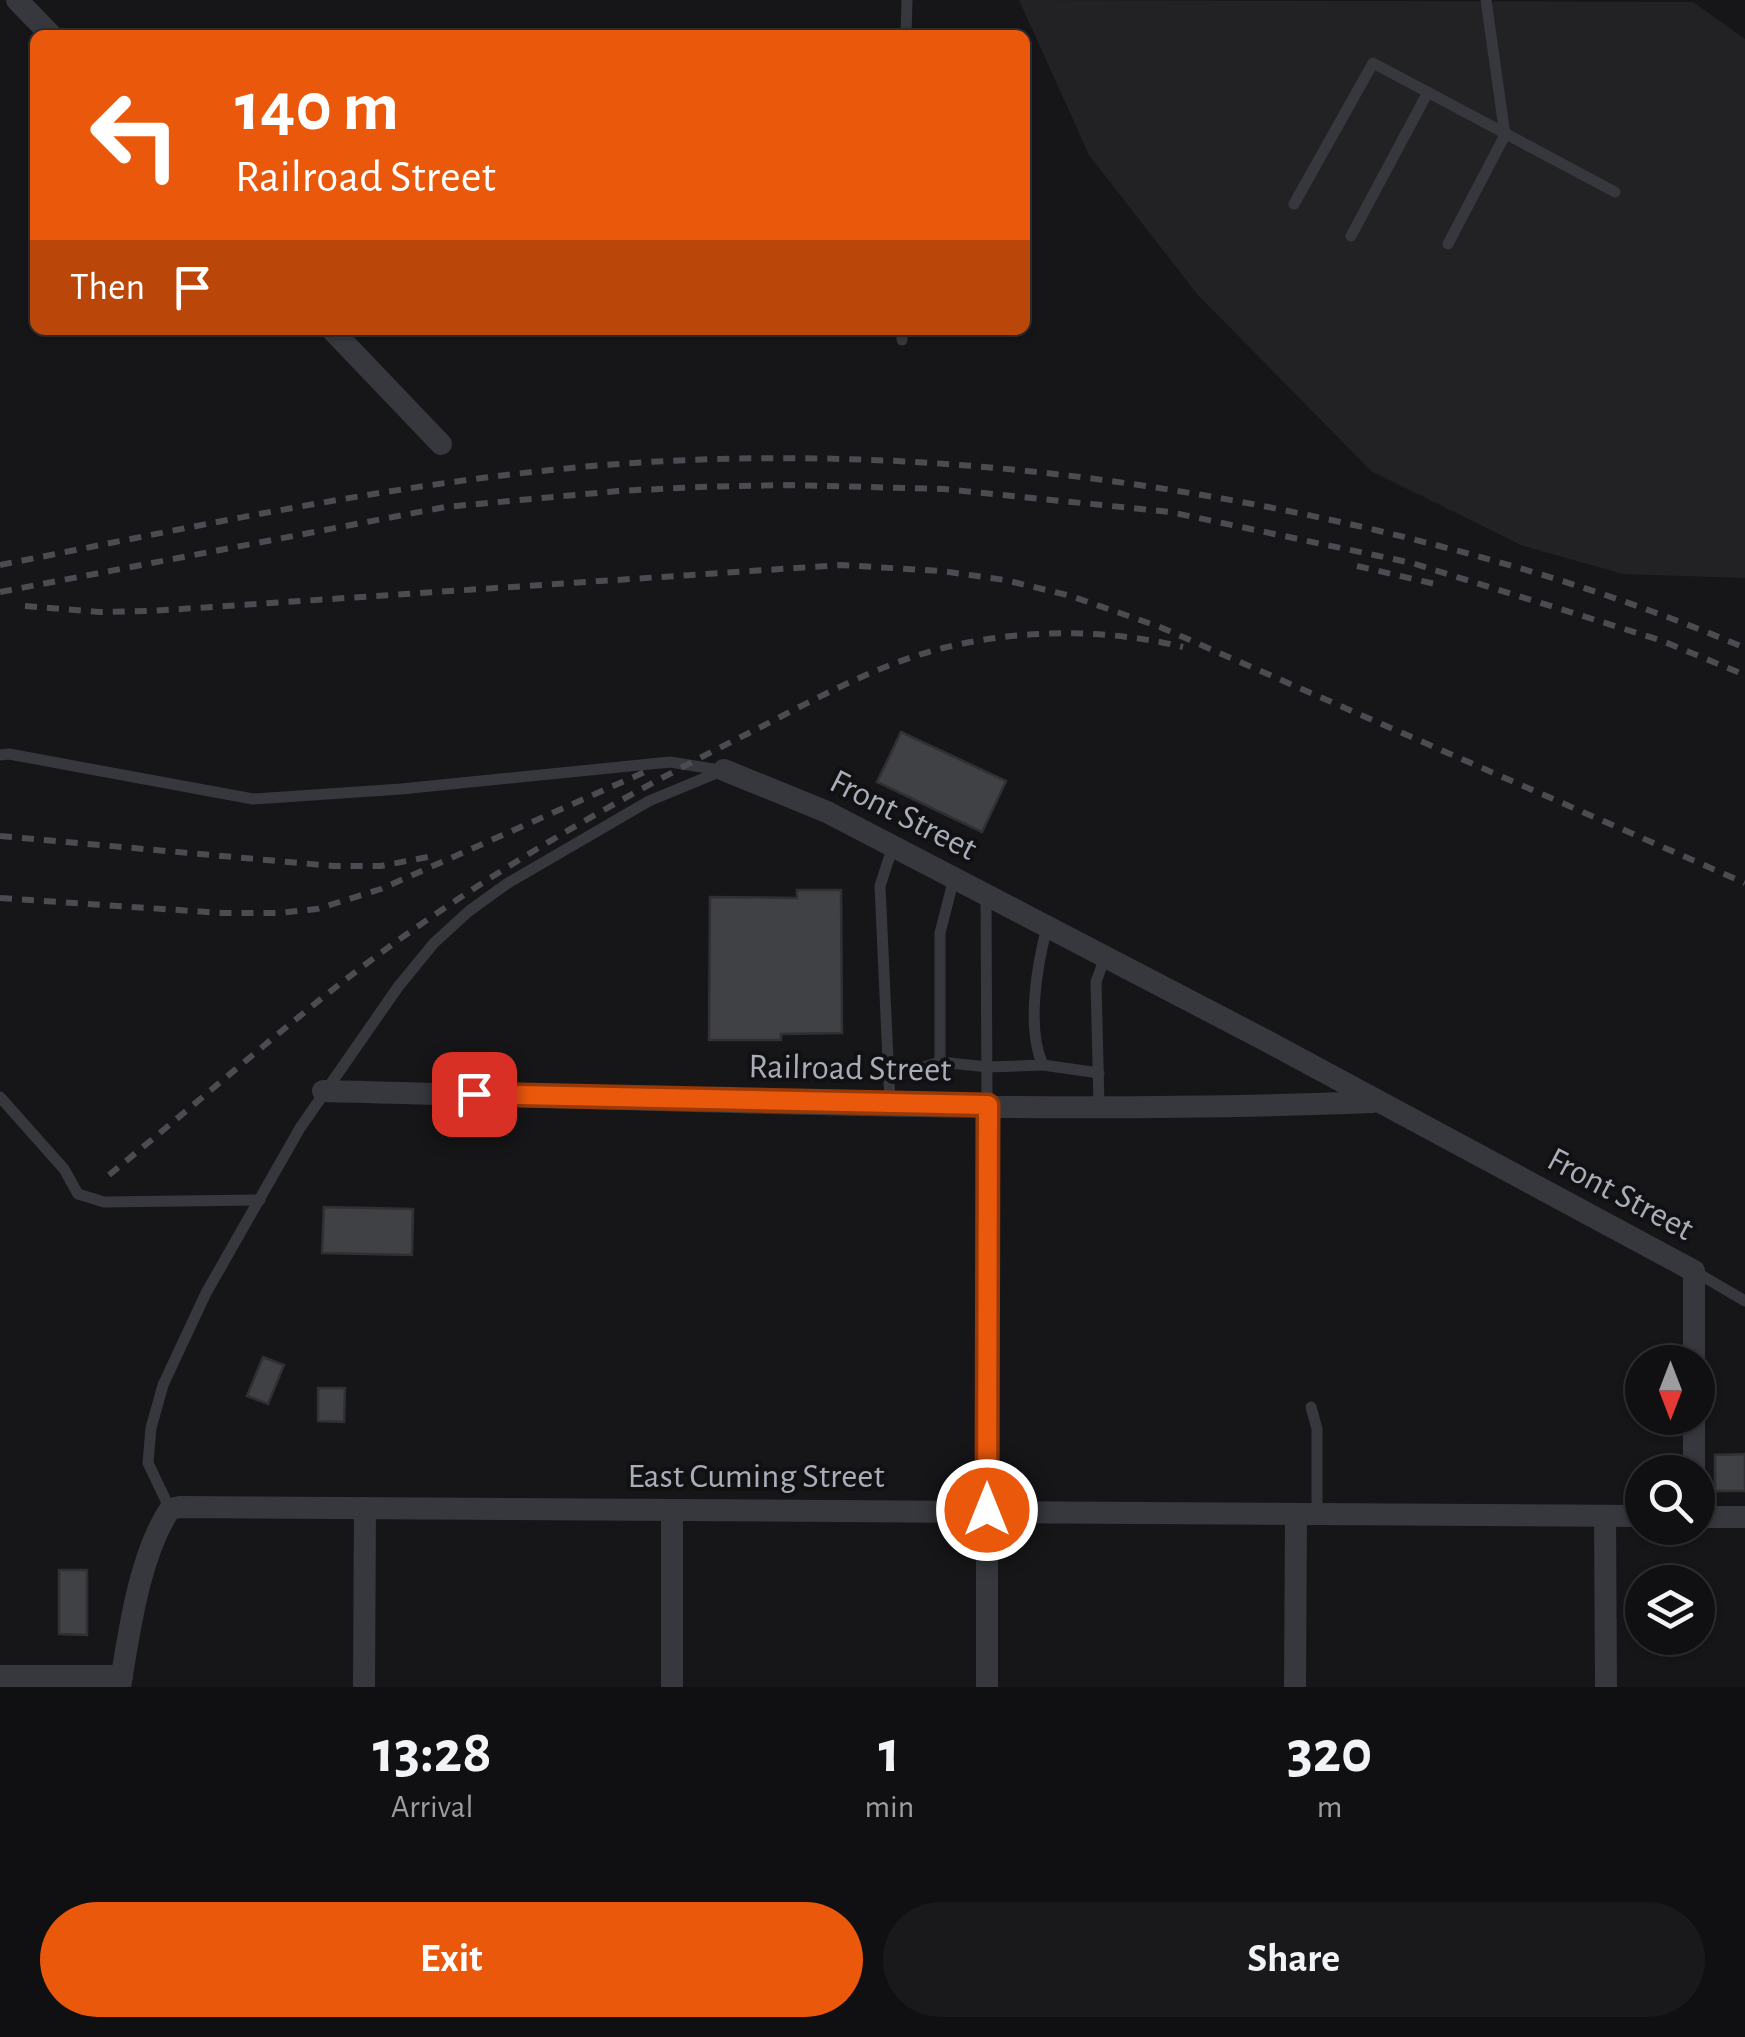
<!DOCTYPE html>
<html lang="en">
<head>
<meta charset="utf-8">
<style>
	:root { --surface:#101012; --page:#19191b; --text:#f1f3f6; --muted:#9c9d9f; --line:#303032; --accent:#ea580c }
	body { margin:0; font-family:"Alegreya Sans",sans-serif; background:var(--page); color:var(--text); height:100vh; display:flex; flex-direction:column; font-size:38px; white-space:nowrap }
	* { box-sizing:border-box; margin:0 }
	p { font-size:32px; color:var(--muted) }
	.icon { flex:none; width:55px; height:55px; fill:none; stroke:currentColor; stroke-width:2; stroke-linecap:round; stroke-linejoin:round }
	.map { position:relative; height:1687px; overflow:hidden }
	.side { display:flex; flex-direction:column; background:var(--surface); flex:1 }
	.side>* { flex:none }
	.guide { position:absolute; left:30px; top:30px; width:1000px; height:305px; border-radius:15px; box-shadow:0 2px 8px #0004,0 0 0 2px var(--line); background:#ea580c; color:#fff; overflow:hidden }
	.needle { width:65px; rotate:180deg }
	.fabs { position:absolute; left:1625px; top:1345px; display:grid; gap:20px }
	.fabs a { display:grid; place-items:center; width:90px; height:90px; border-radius:50%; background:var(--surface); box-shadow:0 2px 8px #0004,0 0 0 2px var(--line); font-size:50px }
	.pin { position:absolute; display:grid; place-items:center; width:85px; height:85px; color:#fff; margin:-42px; border-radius:20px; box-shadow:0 5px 15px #0006 }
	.me { position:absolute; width:110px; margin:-55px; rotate:0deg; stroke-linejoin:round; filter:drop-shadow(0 0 8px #0008) }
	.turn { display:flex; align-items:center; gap:35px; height:210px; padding:0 40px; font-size:45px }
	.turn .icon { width:130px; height:130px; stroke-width:2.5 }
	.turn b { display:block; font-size:70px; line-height:85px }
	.then { display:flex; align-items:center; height:95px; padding:0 40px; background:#0003; gap:20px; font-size:38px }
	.eta { display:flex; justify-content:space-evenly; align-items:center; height:170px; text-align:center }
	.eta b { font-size:60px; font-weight:600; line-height:70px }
	.action { display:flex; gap:20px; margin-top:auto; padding:20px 40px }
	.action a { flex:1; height:115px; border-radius:60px; background:var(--accent); color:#fff; font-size:40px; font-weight:600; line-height:115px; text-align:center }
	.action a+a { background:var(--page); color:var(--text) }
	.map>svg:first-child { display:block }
	.built { fill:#222225 }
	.building { fill:#404145; stroke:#303034; stroke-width:2.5 }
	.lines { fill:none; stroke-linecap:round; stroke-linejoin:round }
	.lane { stroke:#37383d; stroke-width:11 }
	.street { stroke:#37383d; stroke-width:22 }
	.rail { stroke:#4a4c52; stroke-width:6; stroke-dasharray:12 10; stroke-linecap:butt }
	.route-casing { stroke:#983908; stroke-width:25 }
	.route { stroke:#ea580c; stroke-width:18 }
	.labels { text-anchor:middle; stroke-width:8; stroke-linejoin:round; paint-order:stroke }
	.street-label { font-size:35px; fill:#a8adb8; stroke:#111113 }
</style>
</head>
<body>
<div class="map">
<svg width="1745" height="1687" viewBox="0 0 1745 1687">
	<rect width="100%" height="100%" fill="#161618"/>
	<polygon class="built" points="1019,0 1693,2 1745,39 1745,578 1623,574 1523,546 1371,471 1197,294 1089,155"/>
	<g class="building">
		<polygon points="901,732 1006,781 982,832 877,782"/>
		<polygon points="797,890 841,890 842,1033 781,1034 781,1040 709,1040 710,897 797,898"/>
		<polygon points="324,1207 413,1209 412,1255 322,1253"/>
		<polygon points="263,1357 284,1365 268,1404 247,1396"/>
		<polygon points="318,1388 345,1388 344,1422 318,1421"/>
		<polygon points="1745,1454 1745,1491 1715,1491 1715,1455"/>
		<polygon points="59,1570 87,1570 87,1635 59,1634"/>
	</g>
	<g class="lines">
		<g class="lane">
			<polyline points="906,35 907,0"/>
			<polyline points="1294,204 1373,63 1615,192"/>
			<polyline points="1351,236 1428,92"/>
			<polyline points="1448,244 1505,135 1486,0"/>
			<polyline points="902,340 902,330"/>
			<polyline points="0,755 9,754 253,799 401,789 670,762 720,770"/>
			<polyline points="954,878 940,933 940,1062 988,1067 1043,1065"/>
			<polyline points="986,895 987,1105"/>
			<path d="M1047,927C1037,965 1026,1029 1043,1065L1099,1073"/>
			<polyline points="888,1078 940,1062"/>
			<polyline points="0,1097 64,1169 78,1194 104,1202 260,1200"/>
			<polyline points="890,1103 880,886 893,846"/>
			<polyline points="1099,1106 1096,982 1105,957"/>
			<polyline points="1694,1271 1745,1301"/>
			<polyline points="1311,1407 1317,1429 1317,1515"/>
			<polyline points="170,1509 148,1463 151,1428 163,1385 206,1293 300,1128 398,987 434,943 469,911 508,883 649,801 724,770"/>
		</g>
		<g class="street">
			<polyline points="17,0 51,35"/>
			<polyline points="332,330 441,444"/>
			<polyline points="724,770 827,812 1263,1039 1694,1271 1694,1362"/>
			<path d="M323,1091C672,1099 1023,1116 1372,1102"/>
			<polyline points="1694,1418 1694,1472"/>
			<polyline points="1605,1516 1606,1687"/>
			<polyline points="1698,1517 1745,1517"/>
			<polyline points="0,1676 122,1676"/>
			<path d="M120,1687C129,1633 139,1556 170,1509L180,1507L1642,1516"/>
			<polyline points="364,1687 365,1508"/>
			<polyline points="672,1687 672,1510"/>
			<polyline points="987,1687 987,1105"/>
			<polyline points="1295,1687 1296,1515"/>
		</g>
		<g class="rail">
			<path d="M0,565C193,527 385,485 581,467C840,444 1091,467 1345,523C1481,554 1616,593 1745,648"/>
			<polyline points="1357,566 1435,584"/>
			<polyline points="0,592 445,507 618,491 700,487 789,485 944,489 1170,512 1412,563 1660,640 1745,675"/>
			<polyline points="25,606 99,612 151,611 841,565 941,571 1005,580 1071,596 1160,627 1745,883"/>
			<polyline points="0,836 333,866 381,866 433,856"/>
			<polyline points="0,898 222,913 278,913 317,909 381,889 647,771"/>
			<path d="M109,1175C185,1113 259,1048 336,987C463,887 605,805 749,733C810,702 875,665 943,648C1021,629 1104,628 1183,647"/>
		</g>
	</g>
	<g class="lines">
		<g class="route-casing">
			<polyline id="route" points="474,1094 988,1105 987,1510"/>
		</g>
		<use href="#route" class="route"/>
	</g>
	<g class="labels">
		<g class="street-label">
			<text transform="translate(904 814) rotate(27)" y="12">Front Street</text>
			<text transform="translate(850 1067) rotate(1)" y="12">Railroad Street</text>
			<text transform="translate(1621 1193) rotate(28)" y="12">Front Street</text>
			<text x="756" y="1487">East Cuming Street</text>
		</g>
	</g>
</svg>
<div class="fabs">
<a><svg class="needle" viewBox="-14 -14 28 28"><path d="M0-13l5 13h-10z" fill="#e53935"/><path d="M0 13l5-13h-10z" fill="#9c9d9f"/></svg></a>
<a><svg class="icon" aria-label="search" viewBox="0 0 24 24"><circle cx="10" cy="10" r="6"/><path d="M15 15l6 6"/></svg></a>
<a><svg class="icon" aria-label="layers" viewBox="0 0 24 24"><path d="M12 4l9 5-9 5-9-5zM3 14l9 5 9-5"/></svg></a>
</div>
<div class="pin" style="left:474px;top:1094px;background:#d93025"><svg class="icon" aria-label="arrive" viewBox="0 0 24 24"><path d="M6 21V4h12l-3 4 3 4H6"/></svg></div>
<svg class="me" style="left:987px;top:1510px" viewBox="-20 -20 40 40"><circle r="17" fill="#ea580c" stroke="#fff" stroke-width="3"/><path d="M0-11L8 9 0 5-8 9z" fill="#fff"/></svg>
<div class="guide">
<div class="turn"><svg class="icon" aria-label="left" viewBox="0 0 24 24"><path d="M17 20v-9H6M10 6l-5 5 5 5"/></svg><div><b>140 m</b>Railroad Street</div></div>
<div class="then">Then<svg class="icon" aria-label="arrive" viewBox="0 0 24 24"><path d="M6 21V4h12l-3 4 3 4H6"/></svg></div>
</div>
</div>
<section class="side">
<div class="eta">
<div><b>13:28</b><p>Arrival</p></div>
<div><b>1</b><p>min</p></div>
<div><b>320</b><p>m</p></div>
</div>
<div class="action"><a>Exit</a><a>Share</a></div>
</section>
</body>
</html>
